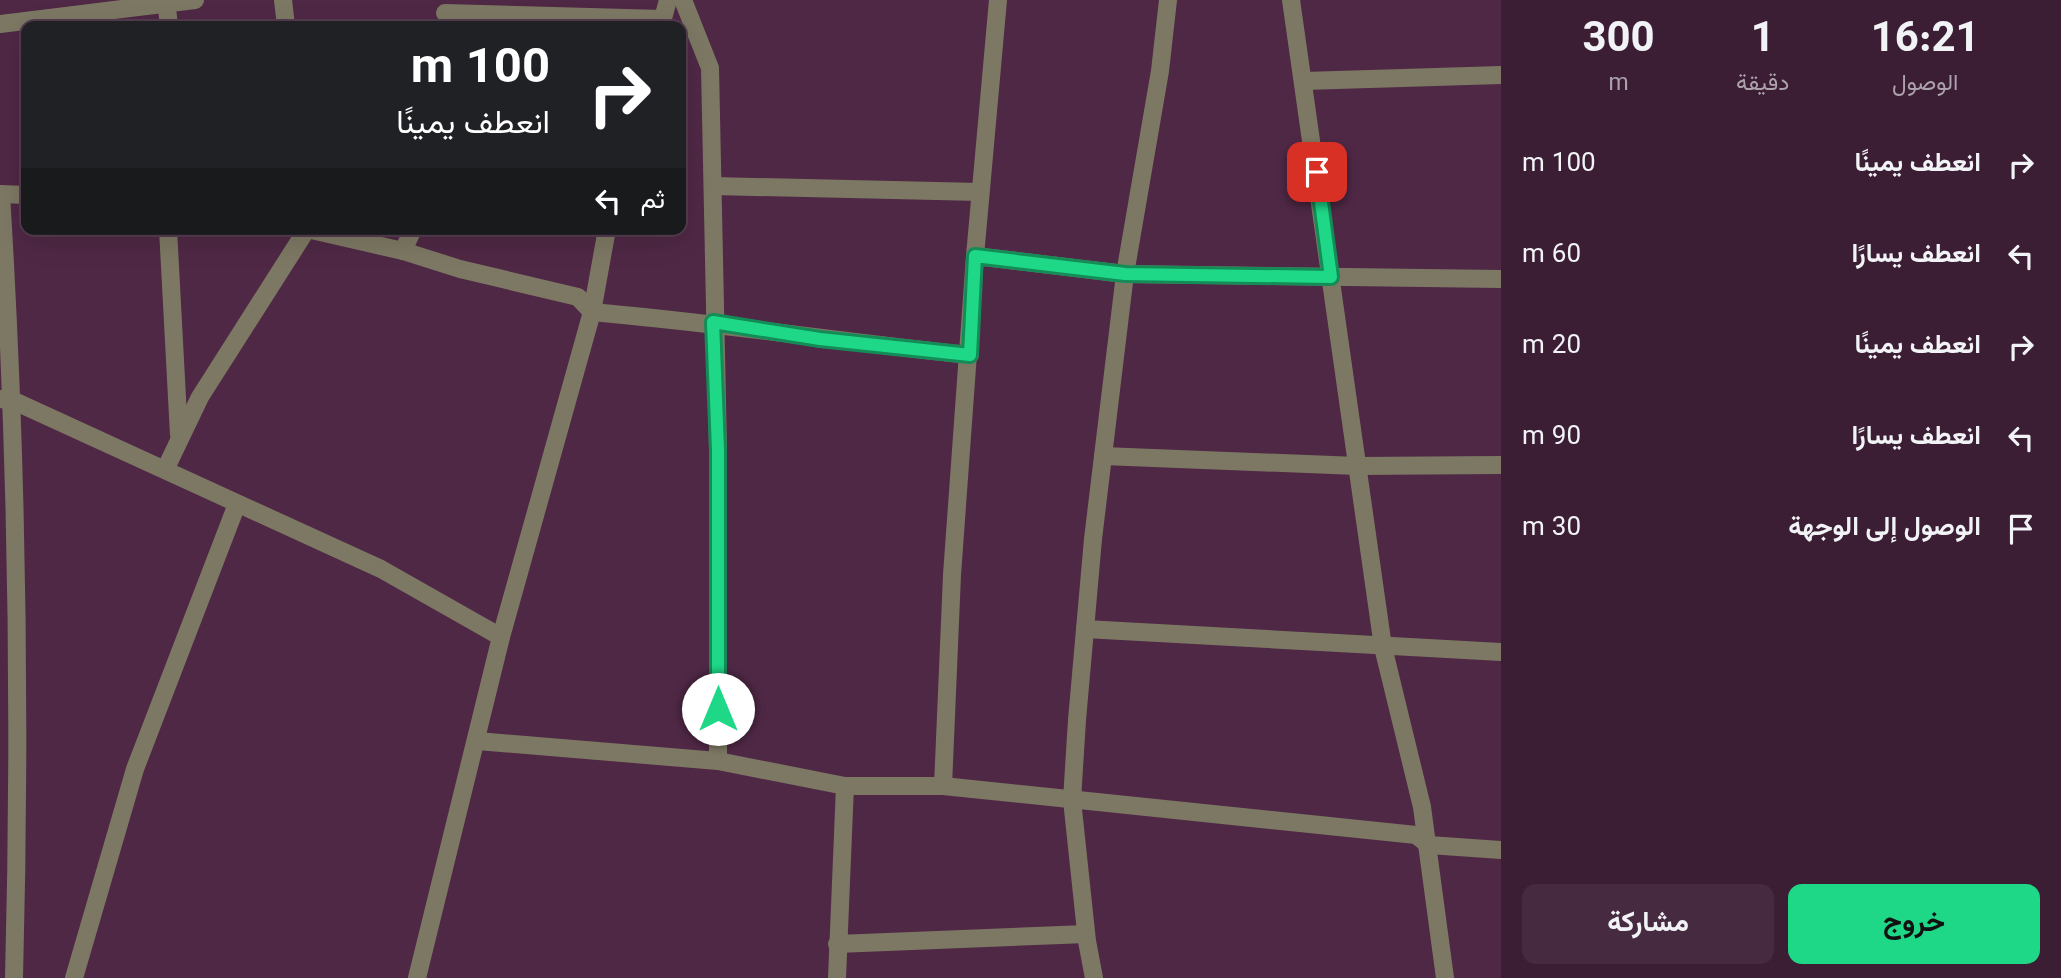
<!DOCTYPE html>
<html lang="ar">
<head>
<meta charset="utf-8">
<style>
	:root { --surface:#3b1e34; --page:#462b40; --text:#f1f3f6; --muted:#aca2ac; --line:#543c4f; --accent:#1ed888 }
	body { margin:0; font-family:Georgia,Vazirmatn,serif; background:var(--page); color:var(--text); direction:rtl; height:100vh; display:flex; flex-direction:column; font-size:26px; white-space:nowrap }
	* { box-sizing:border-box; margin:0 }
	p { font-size:23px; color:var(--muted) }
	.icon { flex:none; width:38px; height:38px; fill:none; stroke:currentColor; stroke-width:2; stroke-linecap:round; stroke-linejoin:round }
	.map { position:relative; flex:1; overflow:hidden; direction:ltr }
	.details { display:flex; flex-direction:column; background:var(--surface); width:560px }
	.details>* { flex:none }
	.guide { position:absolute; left:21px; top:21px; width:665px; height:214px; border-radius:14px; box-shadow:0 7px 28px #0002,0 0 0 2px var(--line); direction:rtl; background:#202124; color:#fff; overflow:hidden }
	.pin { position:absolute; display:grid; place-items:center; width:60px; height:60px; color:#fff; margin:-30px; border-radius:14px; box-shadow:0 4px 10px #0006 }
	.me { position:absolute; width:77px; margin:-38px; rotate:0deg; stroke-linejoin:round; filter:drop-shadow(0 0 5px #0008) }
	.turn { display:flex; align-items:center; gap:24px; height:147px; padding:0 21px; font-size:32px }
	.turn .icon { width:91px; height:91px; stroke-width:2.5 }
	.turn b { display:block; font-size:49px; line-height:60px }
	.then { display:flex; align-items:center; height:66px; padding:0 21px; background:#0003; gap:14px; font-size:26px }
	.eta { display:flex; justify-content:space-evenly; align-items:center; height:119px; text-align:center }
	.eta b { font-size:42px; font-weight:700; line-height:49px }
	.primary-button { display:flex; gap:14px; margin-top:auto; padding:14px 21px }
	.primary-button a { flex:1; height:80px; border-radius:14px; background:var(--accent); color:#111; font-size:28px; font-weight:700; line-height:80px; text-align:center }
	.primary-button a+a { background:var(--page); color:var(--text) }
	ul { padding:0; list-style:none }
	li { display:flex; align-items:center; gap:21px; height:91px; padding:0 21px }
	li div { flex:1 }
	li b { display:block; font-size:26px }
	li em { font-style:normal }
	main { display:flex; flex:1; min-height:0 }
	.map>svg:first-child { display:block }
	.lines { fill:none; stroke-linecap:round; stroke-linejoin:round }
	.minor { stroke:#7d7863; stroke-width:18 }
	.route-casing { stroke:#148c58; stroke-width:18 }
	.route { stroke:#1ed888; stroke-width:12 }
</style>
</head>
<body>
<main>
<section class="details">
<div class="eta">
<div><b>16:21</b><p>الوصول</p></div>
<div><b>1</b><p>دقيقة</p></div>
<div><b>300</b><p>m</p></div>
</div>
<ul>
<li><svg class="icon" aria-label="right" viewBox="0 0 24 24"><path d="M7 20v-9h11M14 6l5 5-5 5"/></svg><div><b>انعطف يمينًا</b></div><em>100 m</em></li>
<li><svg class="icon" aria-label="left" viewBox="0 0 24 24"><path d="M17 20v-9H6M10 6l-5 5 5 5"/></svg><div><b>انعطف يسارًا</b></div><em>60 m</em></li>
<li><svg class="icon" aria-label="right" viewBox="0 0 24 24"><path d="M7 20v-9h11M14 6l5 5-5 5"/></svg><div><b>انعطف يمينًا</b></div><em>20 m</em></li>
<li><svg class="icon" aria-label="left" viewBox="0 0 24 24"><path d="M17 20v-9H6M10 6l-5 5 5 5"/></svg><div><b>انعطف يسارًا</b></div><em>90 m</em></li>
<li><svg class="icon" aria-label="arrive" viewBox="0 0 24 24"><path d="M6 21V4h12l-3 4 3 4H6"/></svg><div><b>الوصول إلى الوجهة</b></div><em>30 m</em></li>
</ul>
<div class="primary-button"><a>خروج</a><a>مشاركة</a></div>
</section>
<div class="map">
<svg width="1501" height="978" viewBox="0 0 1501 978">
	<rect width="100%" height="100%" fill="#4f2845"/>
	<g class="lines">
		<g class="minor">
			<polyline points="166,0 169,26"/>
			<polyline points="283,0 286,26"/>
			<polyline points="683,0 710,68 718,449 718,761"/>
			<polyline points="1291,0 1383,647 1422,807 1445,978"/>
			<polyline points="445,13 663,19"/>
			<polyline points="0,24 195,0"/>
			<polyline points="661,26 668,0"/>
			<polyline points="1304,81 1501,75"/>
			<polyline points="713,186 980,192"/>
			<polyline points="0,194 26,195"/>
			<path d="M1,194C17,455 21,716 14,978"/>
			<polyline points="168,229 179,435"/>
			<polyline points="307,229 403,251 413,229"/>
			<path d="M403,251L460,269L578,297L592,312C718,323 844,342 970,355"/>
			<polyline points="975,256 1125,274 1501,279"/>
			<polyline points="0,399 14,401 381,569 501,637"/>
			<polyline points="1103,456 1357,466 1501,465"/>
			<polyline points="165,470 200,397 307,229"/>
			<polyline points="1085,629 1501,652"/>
			<polyline points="477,741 718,761 845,786 943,786 952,575 975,256 998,0"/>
			<polyline points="943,786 1416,835 1429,845 1501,850"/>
			<polyline points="837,944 1086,934"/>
			<polyline points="74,978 135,769 237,504"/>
			<polyline points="417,978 501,637 592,312 607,229"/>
			<polyline points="837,978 845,786"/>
			<polyline points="1094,978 1087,941 1072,800 1077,720 1093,539 1125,274 1160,71 1168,0"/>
		</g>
	</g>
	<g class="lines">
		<g class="route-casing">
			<polyline id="route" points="718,709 718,450 713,322 820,339 970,355 975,256 1125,274 1331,277 1317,172"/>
		</g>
		<use href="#route" class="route"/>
	</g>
</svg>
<div class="pin" style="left:1317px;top:172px;background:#d93025"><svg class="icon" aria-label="arrive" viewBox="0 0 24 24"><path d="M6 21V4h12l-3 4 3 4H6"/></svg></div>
<svg class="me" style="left:718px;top:709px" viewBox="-20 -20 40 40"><circle r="19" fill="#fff"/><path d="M0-13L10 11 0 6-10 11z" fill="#1ed888"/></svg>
<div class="guide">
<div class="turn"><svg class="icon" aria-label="right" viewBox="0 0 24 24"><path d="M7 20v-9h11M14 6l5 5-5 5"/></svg><div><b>100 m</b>انعطف يمينًا</div></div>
<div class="then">ثم<svg class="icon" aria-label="left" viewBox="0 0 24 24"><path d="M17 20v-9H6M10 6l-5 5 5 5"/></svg></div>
</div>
</div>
</main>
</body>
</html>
